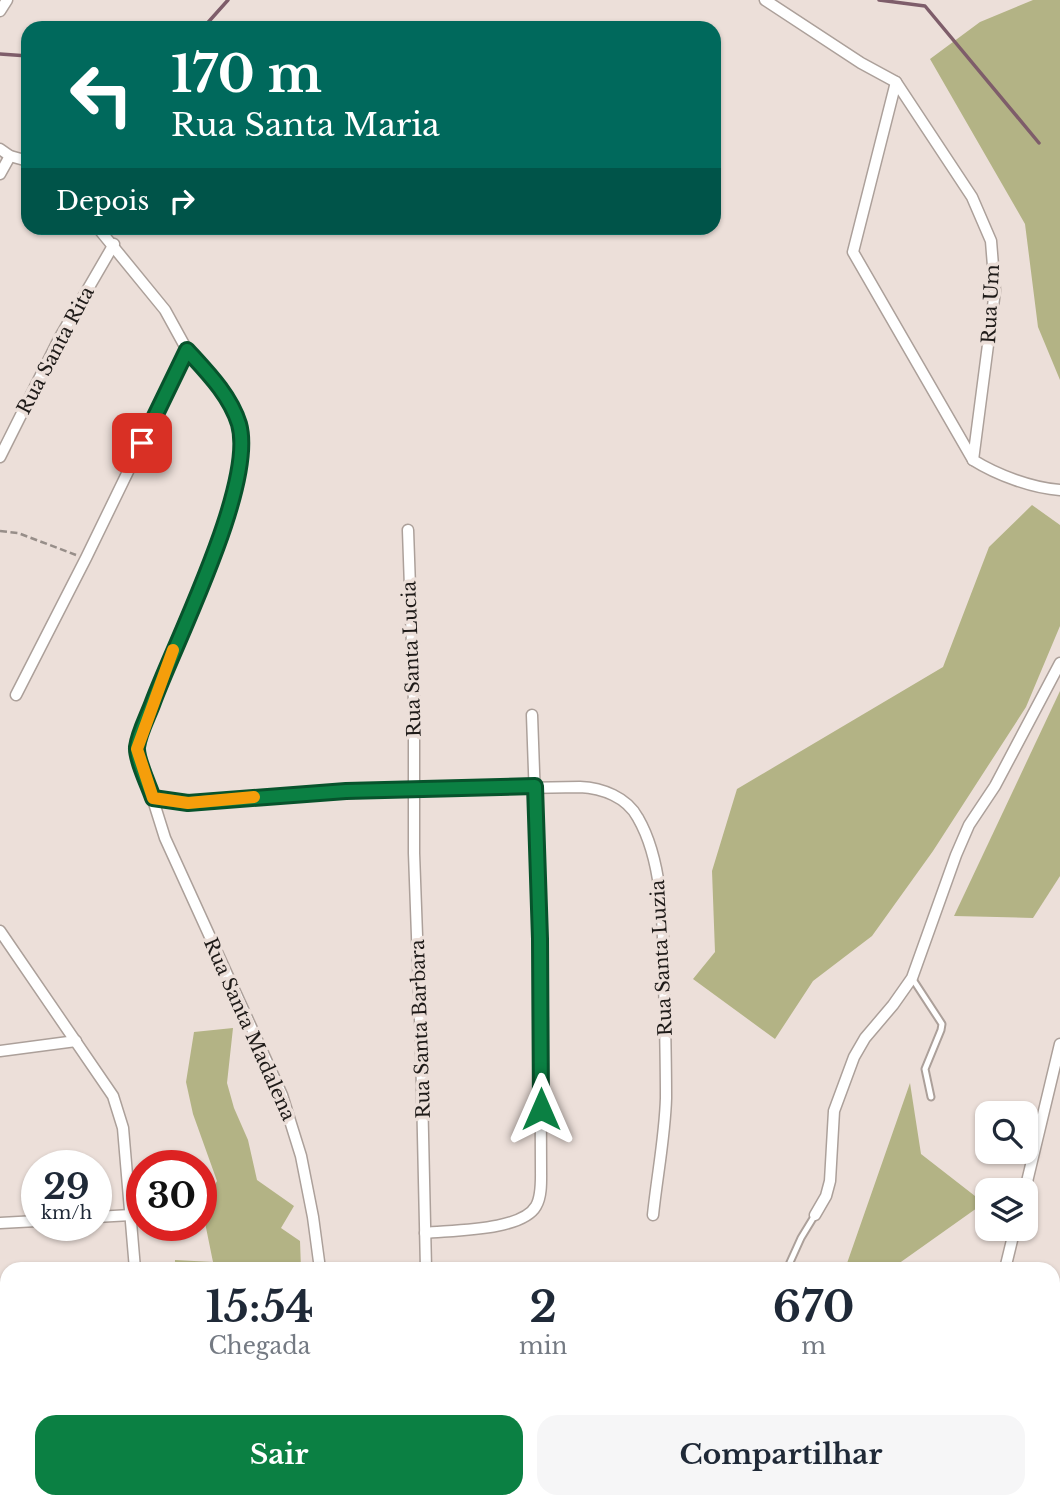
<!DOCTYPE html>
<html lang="pt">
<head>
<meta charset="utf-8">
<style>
	:root { --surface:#fff; --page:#f6f6f7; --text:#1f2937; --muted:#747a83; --accent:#0b8043 }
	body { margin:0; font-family:"Libre Baskerville",serif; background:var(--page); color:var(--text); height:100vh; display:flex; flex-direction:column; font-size:26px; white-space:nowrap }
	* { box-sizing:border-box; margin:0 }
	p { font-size:23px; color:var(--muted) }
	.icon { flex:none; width:38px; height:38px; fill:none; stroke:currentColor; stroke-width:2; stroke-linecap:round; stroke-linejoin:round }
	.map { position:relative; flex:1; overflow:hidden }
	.panel { position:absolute; left:0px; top:1262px; width:1060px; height:247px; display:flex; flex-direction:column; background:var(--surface); border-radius:21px 21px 0 0; box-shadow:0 2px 5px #0004 }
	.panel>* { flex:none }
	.hud { position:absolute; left:21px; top:21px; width:700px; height:214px; border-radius:21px; box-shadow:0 2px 5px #0004; background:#00695c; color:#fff; overflow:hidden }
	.buttons { position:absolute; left:975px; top:1101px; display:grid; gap:14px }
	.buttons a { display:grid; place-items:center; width:63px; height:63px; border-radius:14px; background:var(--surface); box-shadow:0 2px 5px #0004; font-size:35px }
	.speed { position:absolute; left:21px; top:1150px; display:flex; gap:14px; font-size:35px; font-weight:700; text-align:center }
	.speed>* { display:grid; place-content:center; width:91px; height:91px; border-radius:50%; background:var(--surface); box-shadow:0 2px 5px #0004; line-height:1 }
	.speed small { font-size:18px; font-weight:400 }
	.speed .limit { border:10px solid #d22; background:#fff; color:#111 }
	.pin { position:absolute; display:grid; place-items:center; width:60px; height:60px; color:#fff; margin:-30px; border-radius:14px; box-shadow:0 4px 10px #0006 }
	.me { position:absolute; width:77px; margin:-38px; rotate:0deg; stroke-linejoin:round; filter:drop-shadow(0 0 5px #0008) }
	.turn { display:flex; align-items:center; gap:24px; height:147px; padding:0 35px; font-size:32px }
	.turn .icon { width:91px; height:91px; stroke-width:2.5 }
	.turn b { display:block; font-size:49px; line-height:60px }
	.then { display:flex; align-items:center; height:66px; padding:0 35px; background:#0003; gap:14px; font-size:26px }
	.eta { display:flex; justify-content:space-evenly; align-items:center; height:119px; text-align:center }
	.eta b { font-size:42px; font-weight:700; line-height:49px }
	.cta { display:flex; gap:14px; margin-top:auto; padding:14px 35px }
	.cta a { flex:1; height:80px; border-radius:21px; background:var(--accent); color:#fff; font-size:28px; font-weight:700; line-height:80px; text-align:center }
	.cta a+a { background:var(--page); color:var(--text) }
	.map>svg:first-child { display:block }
	.forest { fill:#b3b385 }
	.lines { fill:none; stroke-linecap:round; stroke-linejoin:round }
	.stream { stroke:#7e5d6a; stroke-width:3.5 }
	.lane-casing { stroke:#aca09a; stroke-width:9 }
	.street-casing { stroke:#aca09a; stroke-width:13 }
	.path { stroke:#978e89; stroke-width:2.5; stroke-dasharray:7 3.5; stroke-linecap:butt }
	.lane { stroke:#fff; stroke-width:5 }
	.street { stroke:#fff; stroke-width:10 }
	.route-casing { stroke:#07532c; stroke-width:18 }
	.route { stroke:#0b8043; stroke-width:12 }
	.slow { stroke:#f59e0b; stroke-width:12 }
	.labels { text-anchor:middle; stroke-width:7; stroke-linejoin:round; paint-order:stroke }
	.street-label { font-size:19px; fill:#1f1b19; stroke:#ecdfd9 }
</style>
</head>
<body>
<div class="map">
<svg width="1060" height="1508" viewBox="0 0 1060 1508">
	<rect width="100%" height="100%" fill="#ecdfd9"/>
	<g class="forest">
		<polygon points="1033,0 1060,0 1060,380 1038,327 1025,224 930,59 980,22"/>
		<polygon points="1032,505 1060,525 1060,626 1026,707 933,851 872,936 813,981 775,1039 693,979 715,952 712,871 737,789 943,667 989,547"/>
		<polygon points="1060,691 1060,876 1033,918 954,916"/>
		<polygon points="233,1028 227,1083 234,1108 248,1140 257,1180 294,1206 281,1228 300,1241 301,1269 175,1269 175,1260 213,1262 202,1208 217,1181 193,1114 186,1082 194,1032"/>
		<polygon points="910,1083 921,1154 984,1203 891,1269 845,1269"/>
	</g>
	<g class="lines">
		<g class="stream">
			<polyline points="879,0 925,6 1039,143"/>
			<polyline points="203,28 228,0"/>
			<polyline points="0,54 28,56"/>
		</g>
		<g class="lane-casing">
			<g id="lane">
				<polyline points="912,978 942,1024 941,1030 925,1069 931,1097"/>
				<polyline points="787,1269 801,1238 815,1215"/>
			</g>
		</g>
		<g class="street-casing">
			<g id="street">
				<path d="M765,0L861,63L896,82L972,197L991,241L995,291L973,460C997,475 1032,488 1060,490"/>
				<polyline points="0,11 7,0"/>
				<polyline points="896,82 853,252 973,460"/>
				<polyline points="0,149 10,156 28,161"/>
				<polyline points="0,174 10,156"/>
				<polyline points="98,228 165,310 187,350 220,389 235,412 240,428 241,457 236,485 213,554 168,661 137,749 165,838 282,1095 301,1156 313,1217 320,1269"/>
				<polyline points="0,457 60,337 114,244"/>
				<polyline points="408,530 414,703 414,853 421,1046 426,1269"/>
				<polyline points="16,695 86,558 187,350"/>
				<path d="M153,798L188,803L346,791L580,787C602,788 627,797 638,818C664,863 663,929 664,980C665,1019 666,1058 666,1098C665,1136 657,1176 653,1215"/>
				<polyline points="0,931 113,1096 123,1128 135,1269"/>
				<polyline points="0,1051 76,1041"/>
				<polyline points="1025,1190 1060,1044"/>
				<polyline points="815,1215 826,1196 830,1181 834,1111 854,1057 865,1038 893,1005 912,978 956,855 969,825 995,786 1060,663"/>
				<polyline points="96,1217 131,1215"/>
				<polyline points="0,1223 37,1221"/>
				<path d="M425,1233C452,1230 522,1231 536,1206C542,1196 541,1180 541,1168L540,939L532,715"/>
				<polyline points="1005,1269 1015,1228"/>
				<polyline points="0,1350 7,1434"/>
				<polyline points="1054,1364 1060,1358"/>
				<polyline points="13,1502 13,1508"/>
				<polyline points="153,1502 154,1508"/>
				<polyline points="432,1502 432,1508"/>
				<polyline points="942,1508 944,1502"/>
			</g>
		</g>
		<polyline class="path" points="0,531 18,533 76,555"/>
		<use href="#lane" class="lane"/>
		<use href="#street" class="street"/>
	</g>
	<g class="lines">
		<g class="route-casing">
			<path id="route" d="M142,443L187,350C207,372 230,395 239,424C256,484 176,640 153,702C148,716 139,732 137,747C136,759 149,786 153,798L188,803L346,791L535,786L540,939L541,1109"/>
		</g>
		<use href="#route" class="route"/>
		<polyline class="slow" points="173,650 137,749 153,798 188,803 254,797"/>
	</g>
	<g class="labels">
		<g class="street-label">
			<text transform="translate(990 304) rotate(-87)" y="7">Rua Um</text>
			<text transform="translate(55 350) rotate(-62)" y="7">Rua Santa Rita</text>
			<text transform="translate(411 659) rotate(-92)" y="7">Rua Santa Lucia</text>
			<text transform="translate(661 958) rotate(-93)" y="7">Rua Santa Luzia</text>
			<text transform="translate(250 1029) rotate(66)" y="7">Rua Santa Madalena</text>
			<text transform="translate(420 1029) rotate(-92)" y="7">Rua Santa Barbara</text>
		</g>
	</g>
</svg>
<div class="buttons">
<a><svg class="icon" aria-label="search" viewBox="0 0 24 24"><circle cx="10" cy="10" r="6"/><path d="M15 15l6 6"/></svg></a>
<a><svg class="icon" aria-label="layers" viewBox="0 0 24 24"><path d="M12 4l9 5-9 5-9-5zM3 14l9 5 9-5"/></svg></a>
</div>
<div class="speed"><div>29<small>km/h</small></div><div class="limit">30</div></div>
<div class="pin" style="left:142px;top:443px;background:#d93025"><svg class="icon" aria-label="arrive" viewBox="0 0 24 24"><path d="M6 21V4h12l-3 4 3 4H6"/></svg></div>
<svg class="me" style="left:541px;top:1109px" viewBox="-20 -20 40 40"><path d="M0-17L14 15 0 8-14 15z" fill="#0b8043" stroke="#fff" stroke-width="4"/></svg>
<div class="hud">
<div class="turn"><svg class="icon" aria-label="left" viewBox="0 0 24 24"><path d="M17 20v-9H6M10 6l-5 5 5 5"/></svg><div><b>170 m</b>Rua Santa Maria</div></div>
<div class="then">Depois<svg class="icon" aria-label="right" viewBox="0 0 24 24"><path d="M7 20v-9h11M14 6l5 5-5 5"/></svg></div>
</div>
<section class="panel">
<div class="eta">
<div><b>15:54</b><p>Chegada</p></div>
<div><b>2</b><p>min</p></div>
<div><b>670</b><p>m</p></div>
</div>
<div class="cta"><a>Sair</a><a>Compartilhar</a></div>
</section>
</div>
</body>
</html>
